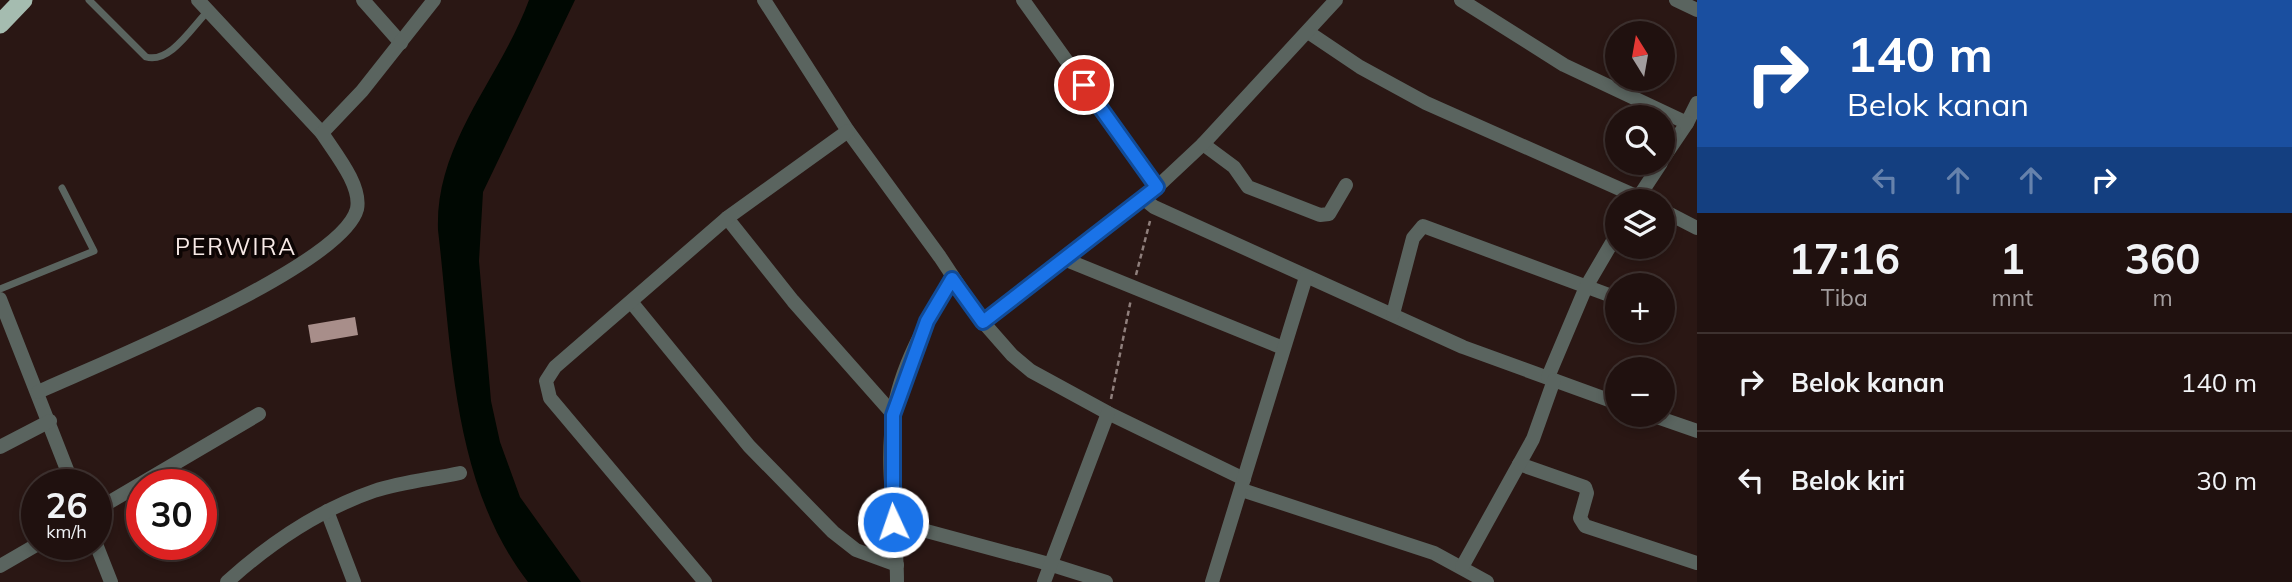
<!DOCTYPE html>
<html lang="id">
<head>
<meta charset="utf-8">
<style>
	:root { --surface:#20110f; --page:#281a18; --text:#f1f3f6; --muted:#a29d9e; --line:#3d312f }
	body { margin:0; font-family:Mulish,sans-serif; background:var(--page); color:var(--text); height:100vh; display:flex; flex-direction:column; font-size:26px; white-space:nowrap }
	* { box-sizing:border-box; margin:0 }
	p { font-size:23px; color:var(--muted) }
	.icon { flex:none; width:38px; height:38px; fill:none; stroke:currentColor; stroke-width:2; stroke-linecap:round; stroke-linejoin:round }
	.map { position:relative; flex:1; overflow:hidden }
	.sheet { display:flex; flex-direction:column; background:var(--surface); width:595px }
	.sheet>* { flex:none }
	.guide { background:#1a4fa0; color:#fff; overflow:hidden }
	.needle { width:46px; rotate:349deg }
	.buttons { position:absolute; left:1605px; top:21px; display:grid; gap:14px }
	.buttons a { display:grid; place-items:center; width:70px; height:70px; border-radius:50%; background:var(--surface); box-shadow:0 4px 10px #0003,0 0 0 2px var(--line); font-size:35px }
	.speed { position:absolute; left:21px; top:469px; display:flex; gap:14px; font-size:35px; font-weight:700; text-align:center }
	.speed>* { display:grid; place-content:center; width:91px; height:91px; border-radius:50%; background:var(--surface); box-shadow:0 4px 10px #0003,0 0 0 2px var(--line); line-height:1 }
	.speed small { font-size:18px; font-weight:400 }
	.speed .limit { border:10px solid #d22; background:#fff; color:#111 }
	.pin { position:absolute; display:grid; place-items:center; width:60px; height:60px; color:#fff; margin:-30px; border:4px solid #fff; border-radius:50%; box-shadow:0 2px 7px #0007 }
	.me { position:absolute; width:77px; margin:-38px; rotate:357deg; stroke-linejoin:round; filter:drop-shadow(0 0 5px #0008) }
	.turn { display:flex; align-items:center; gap:24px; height:147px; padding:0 35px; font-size:32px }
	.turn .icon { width:91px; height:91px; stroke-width:2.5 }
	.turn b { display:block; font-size:49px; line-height:60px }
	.lanes { display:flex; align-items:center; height:66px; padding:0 35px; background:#0003; justify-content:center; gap:35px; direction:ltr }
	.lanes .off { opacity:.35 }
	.eta { display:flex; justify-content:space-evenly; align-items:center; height:119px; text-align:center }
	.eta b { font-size:42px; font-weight:700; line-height:49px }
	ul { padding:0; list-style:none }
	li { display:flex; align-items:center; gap:21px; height:98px; padding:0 35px; border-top:2px solid var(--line) }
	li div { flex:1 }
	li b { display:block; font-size:26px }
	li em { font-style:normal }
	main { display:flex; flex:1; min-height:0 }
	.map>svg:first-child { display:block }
	.water { fill:#000802 }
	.building { fill:#a88e8a }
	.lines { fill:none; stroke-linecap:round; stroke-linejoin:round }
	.path { stroke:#8f7f7c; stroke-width:2.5; stroke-dasharray:5 3.5; stroke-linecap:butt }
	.service { stroke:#5a645f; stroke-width:7 }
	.minor { stroke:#5a645f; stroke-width:14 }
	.trunk { stroke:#a5bcb0; stroke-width:19 }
	.route-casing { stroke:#114b97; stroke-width:18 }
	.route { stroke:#1a73e8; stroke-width:12 }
	.labels { text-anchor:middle; stroke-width:7; stroke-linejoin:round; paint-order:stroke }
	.quarter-label { font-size:23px; letter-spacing:2px; fill:#f7e9e6; stroke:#0d0504 }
</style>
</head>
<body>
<main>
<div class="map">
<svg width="1697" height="582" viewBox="0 0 1697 582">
	<rect width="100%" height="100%" fill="#2a1714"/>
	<path class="water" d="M529,0H575L483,192L479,261L491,401L500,442L520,497L581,582H528C452,484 452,349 438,230C435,142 500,79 529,0Z"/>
	<polygon class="building" points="355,317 358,335 311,343 308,325"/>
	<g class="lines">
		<g class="path">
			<polyline points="1136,275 1150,221"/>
			<polyline points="1111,399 1131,299"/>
		</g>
		<g class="service">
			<path d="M89,0L146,57C170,64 192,27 208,11"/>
			<polyline points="0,289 94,251 62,188"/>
		</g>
		<g class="minor">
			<polyline points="198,0 322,133"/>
			<polyline points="363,0 401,43"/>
			<polyline points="764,0 848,131 940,257 983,322 1012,355 1031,371 1108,413 1244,479"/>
			<polyline points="1023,0 1157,187"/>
			<polyline points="1461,0 1564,65 1687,123 1697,103"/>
			<polyline points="1676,0 1697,10"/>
			<polyline points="1308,32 1360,67 1426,103 1647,201"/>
			<polyline points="1203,144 1234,167 1248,187 1320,215 1329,214 1346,185"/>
			<polyline points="1662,160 1687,123"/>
			<polyline points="1144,199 1154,207 1463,347 1617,403"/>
			<polyline points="1636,201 1661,163"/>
			<polyline points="1662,210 1697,228"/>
			<polyline points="727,218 793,301 893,414"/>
			<polyline points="1064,259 1283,348"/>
			<polyline points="0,299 73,485"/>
			<polyline points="632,303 749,446 833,532 856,550 897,565"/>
			<polyline points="1393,314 1413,238 1423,226 1617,298"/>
			<polyline points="983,322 1156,188 1203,144 1336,0"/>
			<polyline points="1548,377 1586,287 1617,234"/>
			<path d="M38,392C97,365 342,267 357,209C362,185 334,152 322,133L362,91L434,0"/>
			<polyline points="1651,415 1697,431"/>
			<polyline points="0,447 50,421"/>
			<polyline points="1519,464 1585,487 1587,493 1580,518 1585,526 1697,563"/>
			<polyline points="1242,490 1434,553 1487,582"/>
			<polyline points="96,510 259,414"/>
			<polyline points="327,511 354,582"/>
			<polyline points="893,522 1049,564 1106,582"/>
			<polyline points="96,544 111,582"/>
			<polyline points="0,566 38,544"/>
			<polyline points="1462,567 1533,439 1554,380"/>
			<path d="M227,582C270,543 319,510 374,491C401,482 432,479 460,473"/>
			<polyline points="705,582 550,398 546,381 555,367 727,218 848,131"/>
			<path d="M897,582C897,527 885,471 893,416C899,368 928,319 952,279"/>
			<polyline points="1044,582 1108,413"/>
			<polyline points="1212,582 1306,277"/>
		</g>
		<polyline class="trunk" points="0,24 23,0"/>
	</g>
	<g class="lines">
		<g class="route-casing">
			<polyline id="route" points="893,522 893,415 927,321 952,279 983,322 1157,187 1084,85"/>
		</g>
		<use href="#route" class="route"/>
	</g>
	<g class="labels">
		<g class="quarter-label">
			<text x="236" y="255">PERWIRA</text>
		</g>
	</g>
</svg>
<div class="buttons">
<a><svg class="needle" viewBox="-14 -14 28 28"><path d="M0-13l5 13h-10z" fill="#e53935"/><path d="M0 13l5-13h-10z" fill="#a29d9e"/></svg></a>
<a><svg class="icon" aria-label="search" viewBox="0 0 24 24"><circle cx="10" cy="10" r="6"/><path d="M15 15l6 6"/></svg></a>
<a><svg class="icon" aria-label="layers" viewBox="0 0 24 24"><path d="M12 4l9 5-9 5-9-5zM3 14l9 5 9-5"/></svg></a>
<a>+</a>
<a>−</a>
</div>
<div class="speed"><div>26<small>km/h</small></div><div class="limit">30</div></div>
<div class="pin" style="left:1084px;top:85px;background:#d93025"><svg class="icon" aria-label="arrive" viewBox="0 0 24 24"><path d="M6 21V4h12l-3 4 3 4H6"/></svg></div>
<svg class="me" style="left:893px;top:522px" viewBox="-20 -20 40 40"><circle r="17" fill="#1a73e8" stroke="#fff" stroke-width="3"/><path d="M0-11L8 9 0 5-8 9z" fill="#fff"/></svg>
</div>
<section class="sheet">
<div class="guide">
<div class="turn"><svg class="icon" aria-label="right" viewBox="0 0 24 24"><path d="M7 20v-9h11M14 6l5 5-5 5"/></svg><div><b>140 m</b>Belok kanan</div></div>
<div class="lanes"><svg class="icon off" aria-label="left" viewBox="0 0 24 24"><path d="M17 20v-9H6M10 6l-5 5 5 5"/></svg><svg class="icon off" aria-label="ahead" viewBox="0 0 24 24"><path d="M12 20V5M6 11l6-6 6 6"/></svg><svg class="icon off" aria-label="ahead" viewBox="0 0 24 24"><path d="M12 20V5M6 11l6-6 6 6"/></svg><svg class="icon" aria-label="right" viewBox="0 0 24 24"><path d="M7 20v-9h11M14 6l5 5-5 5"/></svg></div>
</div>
<div class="eta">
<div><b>17:16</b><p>Tiba</p></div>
<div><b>1</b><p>mnt</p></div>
<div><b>360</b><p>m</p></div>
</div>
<ul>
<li><svg class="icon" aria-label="right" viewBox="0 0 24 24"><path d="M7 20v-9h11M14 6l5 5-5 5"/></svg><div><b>Belok kanan</b></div><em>140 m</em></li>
<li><svg class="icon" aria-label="left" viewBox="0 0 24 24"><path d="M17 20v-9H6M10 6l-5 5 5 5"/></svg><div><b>Belok kiri</b></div><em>30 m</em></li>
</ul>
</section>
</main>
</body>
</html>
